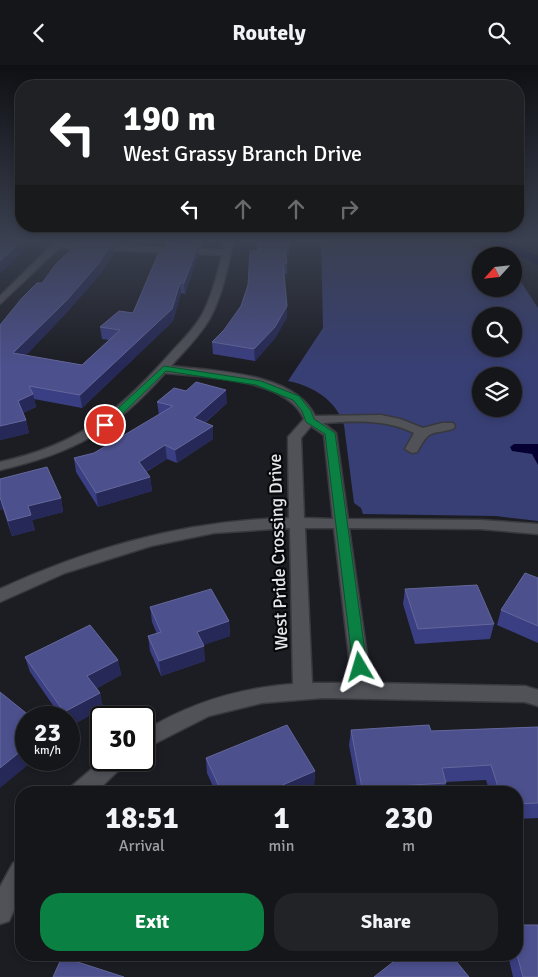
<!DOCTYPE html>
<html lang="en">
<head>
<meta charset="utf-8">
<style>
	:root { --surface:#15161a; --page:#222327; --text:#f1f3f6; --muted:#9d9fa2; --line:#343539; --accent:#0b8043 }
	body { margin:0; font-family:Signika,sans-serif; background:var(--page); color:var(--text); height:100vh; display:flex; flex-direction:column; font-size:19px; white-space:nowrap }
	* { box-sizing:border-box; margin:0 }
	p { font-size:16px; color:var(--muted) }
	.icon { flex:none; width:28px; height:28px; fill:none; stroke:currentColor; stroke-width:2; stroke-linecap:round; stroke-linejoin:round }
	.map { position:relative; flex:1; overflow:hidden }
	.details { position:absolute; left:15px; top:721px; width:508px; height:175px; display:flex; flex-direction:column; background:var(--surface); border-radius:20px; box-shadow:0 2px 8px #0003,0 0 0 1px var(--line) }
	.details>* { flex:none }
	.top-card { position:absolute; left:15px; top:15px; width:509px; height:152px; border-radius:20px; box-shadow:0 2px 8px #0003,0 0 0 1px var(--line); background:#202124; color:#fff; overflow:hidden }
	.needle { width:32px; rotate:243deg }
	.tools { position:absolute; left:472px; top:182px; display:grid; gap:10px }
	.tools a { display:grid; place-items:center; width:50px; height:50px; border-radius:50%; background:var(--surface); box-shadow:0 2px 8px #0003,0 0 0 1px var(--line); font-size:25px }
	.speed { position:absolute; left:15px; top:641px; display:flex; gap:10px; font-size:25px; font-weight:700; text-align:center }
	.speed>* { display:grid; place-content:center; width:65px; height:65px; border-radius:50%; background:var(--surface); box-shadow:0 2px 8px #0003,0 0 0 1px var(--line); line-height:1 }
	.speed small { font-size:12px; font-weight:400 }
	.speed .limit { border:2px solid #111; border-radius:8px; background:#fff; color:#111 }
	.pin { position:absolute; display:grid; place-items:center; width:42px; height:42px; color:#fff; margin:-21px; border:2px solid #fff; border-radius:50%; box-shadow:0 1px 5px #0007 }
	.me { position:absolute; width:55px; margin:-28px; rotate:353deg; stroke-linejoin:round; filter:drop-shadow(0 0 4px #0008) }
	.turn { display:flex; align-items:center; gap:18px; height:105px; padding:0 25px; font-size:22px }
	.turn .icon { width:65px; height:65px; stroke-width:2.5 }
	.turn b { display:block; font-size:35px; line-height:42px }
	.lanes { display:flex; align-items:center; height:48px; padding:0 25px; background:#0003; justify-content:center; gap:25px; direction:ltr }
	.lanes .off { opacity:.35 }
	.eta { display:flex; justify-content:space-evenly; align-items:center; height:85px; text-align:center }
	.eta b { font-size:30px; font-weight:700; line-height:35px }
	.button { display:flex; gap:10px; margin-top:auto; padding:10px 25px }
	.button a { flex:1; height:58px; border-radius:20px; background:var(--accent); color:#fff; font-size:20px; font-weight:700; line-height:58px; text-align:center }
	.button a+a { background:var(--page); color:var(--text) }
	header { display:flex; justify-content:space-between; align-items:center; height:65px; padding:0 25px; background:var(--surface); font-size:22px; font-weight:700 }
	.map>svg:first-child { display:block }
	.green { fill:#383f74; fill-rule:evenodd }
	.water { fill:#060032 }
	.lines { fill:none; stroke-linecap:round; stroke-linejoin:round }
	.canal { fill:#060032; fill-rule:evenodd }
	.minor-casing { stroke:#38393d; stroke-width:3 }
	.minor { fill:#505258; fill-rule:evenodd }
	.wall { fill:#3a3e82 }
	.shaded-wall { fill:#262957 }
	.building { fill:#4c508d; stroke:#64679b }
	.route { fill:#0b8043; stroke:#07532c }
	.labels { text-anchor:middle; stroke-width:4.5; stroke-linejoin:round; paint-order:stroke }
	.street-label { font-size:18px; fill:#e4e5e9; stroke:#07080a }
</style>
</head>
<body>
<header><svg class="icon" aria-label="back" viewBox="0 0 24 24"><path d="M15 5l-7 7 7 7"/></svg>Routely<svg class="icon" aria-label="search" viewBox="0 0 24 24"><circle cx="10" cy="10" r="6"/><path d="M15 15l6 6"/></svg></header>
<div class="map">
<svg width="538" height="912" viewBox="0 0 538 912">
	<rect width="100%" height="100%" fill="#1c1d23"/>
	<path class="green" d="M321,174H456L492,191H481V224H514V206L538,243V456L496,451L363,449L361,443L354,438L344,360C336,335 313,321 288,316L323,263ZM481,251H514V284H481ZM481,311H514V344H481Z"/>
	<polygon class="water" points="514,379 538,379 538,400 532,389 512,386 510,382"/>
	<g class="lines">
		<polygon class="canal" points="484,174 501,174 538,191 538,200"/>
		<g class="minor-casing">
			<g id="minor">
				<path d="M58,174H67L64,178L223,185L226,174H234C228,200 223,229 210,253C200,271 184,286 171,301C213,306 294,307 315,351L381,350L400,354L423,363L442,358H453L455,361L453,364C429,370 430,364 417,387L412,388L405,384L414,368C385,354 355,356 323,358L336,368L348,454L480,455L538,459V469L480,464L349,463L371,618L525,621L538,625V641L525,637L323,633L262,638L209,651L144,684V666C190,638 239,623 293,619L290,463L214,468L151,481L65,508L0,537V524C91,482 189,455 289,453L288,372L304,354C287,313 204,312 165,308C115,365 74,388 0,405V397C77,380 115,350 167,292C179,278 194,265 203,248C212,230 217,210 222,190L59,183L0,239V231ZM311,361L324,370L333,454L304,453L301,373ZM305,463H334L352,618H312Z"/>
				<polygon points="102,695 126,695 123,701 95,728 69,728 72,721"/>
				<polygon points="21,795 21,830 9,856 0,859 0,822 13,798"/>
			</g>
		</g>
		<use href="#minor" class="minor"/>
	</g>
	<g class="wall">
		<polygon points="88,174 123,174 120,179 113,178 114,187 101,208 67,247 25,291 82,300 109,275 102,274 100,262 133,248 167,187 168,179 168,174 204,174 202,182 198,182 198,191 185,229 181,228 173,256 82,343 34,334 36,342 23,348 26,355 29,368 0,375 0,260 42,218 88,176"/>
		<polygon points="256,174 288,174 289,179 289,189 286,189 287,209 284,209 287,252 275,273 255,296 213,289 212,277 224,265 241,241 248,220 257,186"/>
		<polygon points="157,337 227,338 205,358 213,374 177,398 167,394 146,407 150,412 152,426 98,442 76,407 74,393 94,388 159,350"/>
		<polygon points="0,414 61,433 63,447 32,455 35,465 12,471 3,444 0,445"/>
		<polygon points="538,513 538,578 497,560 501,545"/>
		<polygon points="405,524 494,559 490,574 415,579 403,539"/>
		<polygon points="150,542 229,556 230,571 203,580 205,596 161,611 150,586 148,571 157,569 152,557"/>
		<polygon points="25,592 118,595 121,610 97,623 100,628 103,643 69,662 69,652 61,652 30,607"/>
		<polygon points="538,662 538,753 516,754 516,728 490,728 486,715 446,717 444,728 358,728 349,680 351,665 431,666"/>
		<polygon points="206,693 315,706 314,721 300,728 216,728 207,708"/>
		<polygon points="516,860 538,912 513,912 508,890 516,890"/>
	</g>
	<g class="shaded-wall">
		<polygon points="24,174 36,174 0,209 0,196"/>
		<polygon points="120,174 123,174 120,179"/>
		<polygon points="201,174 204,174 202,182"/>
		<polygon points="113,177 114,187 101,208 67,247 16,301 13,288"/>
		<polygon points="198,181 198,191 185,229 184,218"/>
		<polygon points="180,218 181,228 173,256 82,343 80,330"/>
		<polygon points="287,241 287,252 275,273 255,296 254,284"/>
		<polygon points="226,325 227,338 195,366 194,353"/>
		<polygon points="33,329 36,342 21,349 18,336"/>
		<polygon points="26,355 29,368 0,375 0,361"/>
		<polygon points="213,361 213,374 177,398 175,385"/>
		<polygon points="165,380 167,394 140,410 139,397"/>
		<polygon points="150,412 152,426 98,442 96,428"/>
		<polygon points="0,432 3,444 0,445"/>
		<polygon points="61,433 63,447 32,455 35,465 12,471 8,456 28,441"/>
		<polygon points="229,556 230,571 198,582 197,567"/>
		<polygon points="204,581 205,596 161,611 159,596"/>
		<polygon points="118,595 121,610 91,626 87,611"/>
		<polygon points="100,628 103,643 69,662 69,652 66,652 64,647"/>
		<polygon points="26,682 26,695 34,695 0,723 0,703"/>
		<polygon points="315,706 314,721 300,728 264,728"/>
	</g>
	<g class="building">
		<polygon points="0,174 24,174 0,196"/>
		<polygon points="257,174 288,174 289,179 285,179 287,198 283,198 287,241 275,262 254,284 212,277 224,265 241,241 248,220 250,186 259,186"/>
		<polygon points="80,176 113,177 99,198 66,236 13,288 82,300 120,265 100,262 119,246 133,248 159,187 167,187 167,179 198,181 184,218 180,218 172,244 80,330 29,321 33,329 18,336 26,355 0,361 0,260 22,233 37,218 42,218 56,199"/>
		<polygon points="196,317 226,325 194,353 213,361 175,385 165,380 139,397 150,412 96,428 74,393 94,388 173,341 157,337 174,323 186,326"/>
		<polygon points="47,402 61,433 28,441 31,450 8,456 0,432 0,414"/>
		<polygon points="525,508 538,513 538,561 501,545"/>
		<polygon points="477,520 494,559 418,564 405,524"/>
		<polygon points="211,524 229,556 197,567 204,581 159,596 148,571 161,567 150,542"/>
		<polygon points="90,560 118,595 87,611 100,628 64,647 25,592"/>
		<polygon points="0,627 31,652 26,652 26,682 0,703"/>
		<polygon points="287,660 315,706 264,728 222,728 206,693"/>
		<polygon points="429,660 431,666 538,662 538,738 516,739 516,728 500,728 491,700 442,703 446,718 362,723 351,665"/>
		<polygon points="516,860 538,860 538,912 523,912 516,886"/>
		<polygon points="402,890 451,890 469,912 374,912"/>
		<polygon points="62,892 124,912 53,912"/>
	</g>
	<linearGradient id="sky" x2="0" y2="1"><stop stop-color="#0f1013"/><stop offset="0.58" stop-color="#3a4050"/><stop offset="1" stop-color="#3a4050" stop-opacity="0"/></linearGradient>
	<rect width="538" height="302" fill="url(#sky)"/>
	<polygon class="route" points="164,301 261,316 299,331 311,346 314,354 335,368 367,602 365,606 355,606 353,602 325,369 306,357 302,346 293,335 256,320 166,306 109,362 102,362 102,358"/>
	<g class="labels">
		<g class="street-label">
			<text transform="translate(278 487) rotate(-92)" y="6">West Pride Crossing Drive</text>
		</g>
	</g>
</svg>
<div class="tools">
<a><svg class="needle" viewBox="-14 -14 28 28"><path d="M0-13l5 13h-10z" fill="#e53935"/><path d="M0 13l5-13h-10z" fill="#9d9fa2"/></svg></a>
<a><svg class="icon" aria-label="search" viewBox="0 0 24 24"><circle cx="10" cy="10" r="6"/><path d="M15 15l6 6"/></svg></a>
<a><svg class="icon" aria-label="layers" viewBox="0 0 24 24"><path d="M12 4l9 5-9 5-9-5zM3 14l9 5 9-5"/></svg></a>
</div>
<div class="speed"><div>23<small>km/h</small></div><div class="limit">30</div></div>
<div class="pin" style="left:105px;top:360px;background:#d93025"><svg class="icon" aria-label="arrive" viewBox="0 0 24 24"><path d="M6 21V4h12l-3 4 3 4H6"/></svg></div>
<svg class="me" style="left:360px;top:602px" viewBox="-20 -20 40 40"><path d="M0-17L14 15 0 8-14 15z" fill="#0b8043" stroke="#fff" stroke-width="4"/></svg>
<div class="top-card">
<div class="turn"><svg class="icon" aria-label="left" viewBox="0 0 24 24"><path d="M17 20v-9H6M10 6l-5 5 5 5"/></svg><div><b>190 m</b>West Grassy Branch Drive</div></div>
<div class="lanes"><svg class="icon" aria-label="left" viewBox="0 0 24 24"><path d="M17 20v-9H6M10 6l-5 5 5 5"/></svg><svg class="icon off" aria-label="ahead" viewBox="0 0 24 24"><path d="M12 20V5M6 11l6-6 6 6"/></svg><svg class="icon off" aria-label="ahead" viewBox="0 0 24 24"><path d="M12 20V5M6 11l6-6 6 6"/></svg><svg class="icon off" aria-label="right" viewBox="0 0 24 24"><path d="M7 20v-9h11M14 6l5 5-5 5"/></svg></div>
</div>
<section class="details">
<div class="eta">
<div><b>18:51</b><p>Arrival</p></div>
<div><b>1</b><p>min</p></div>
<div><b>230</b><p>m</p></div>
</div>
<div class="button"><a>Exit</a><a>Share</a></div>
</section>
</div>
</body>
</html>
